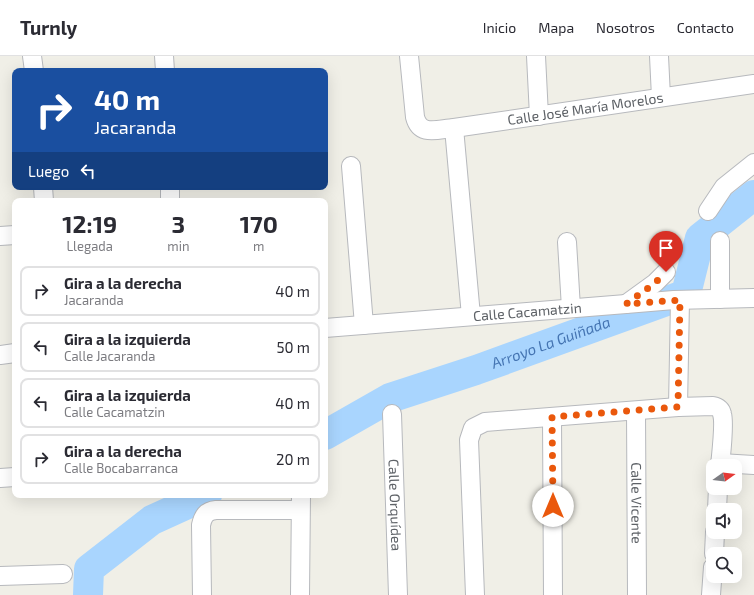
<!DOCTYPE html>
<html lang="es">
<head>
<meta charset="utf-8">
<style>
	:root { --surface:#fff; --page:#f7f7f7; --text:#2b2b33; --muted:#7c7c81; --line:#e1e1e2 }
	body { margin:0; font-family:"Exo 2",sans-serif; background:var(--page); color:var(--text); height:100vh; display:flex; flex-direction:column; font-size:15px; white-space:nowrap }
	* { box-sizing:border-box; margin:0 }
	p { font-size:13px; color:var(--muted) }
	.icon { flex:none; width:22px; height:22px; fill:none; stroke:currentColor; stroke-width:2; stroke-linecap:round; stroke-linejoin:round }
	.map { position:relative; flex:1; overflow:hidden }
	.side { position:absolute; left:12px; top:142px; width:316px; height:300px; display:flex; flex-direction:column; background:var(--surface); border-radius:8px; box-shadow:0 4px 16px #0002 }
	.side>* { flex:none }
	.banner { position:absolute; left:12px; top:12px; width:316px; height:122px; border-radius:8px; box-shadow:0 4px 16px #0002; background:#1a4fa0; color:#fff; overflow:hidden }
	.needle { width:26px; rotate:76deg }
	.tools { position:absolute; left:706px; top:403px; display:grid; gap:8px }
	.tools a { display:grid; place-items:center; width:36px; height:36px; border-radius:8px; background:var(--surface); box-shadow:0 4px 16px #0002; font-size:20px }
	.pin { position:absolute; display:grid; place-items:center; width:34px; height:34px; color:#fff; margin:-41px -17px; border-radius:50% 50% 50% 0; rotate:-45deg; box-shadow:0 0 4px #0007 }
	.pin .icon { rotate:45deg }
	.me { position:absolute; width:44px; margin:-22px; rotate:0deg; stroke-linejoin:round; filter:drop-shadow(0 0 3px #0008) }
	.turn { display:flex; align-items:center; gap:14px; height:84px; padding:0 16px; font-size:18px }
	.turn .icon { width:52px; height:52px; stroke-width:2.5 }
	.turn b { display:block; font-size:28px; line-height:34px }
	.then { display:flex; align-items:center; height:38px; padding:0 16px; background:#0003; gap:8px; font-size:15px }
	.eta { display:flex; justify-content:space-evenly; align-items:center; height:68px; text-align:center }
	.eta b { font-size:24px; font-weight:700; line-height:28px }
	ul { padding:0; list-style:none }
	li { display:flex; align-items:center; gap:12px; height:50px; margin:0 8px 6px; padding:0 8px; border:2px solid var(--line); border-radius:8px }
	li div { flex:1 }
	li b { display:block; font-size:15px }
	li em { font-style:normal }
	header { display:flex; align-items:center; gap:24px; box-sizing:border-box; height:56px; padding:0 20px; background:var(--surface); border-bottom:1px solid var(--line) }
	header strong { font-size:19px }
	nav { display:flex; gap:22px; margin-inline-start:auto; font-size:14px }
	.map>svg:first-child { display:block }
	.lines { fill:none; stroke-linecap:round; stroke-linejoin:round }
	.river { stroke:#a9d5fe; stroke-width:30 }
	.minor-casing { stroke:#b7b9bd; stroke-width:20 }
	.minor { stroke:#fff; stroke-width:18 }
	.route { stroke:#ea580c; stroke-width:7; stroke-dasharray:0 12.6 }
	.labels { text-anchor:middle; stroke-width:3; stroke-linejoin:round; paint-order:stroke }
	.street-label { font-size:14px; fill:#5e6267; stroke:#fff }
	.water-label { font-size:15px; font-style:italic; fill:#4474b2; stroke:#fff }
</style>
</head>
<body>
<header>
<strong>Turnly</strong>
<nav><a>Inicio</a><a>Mapa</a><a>Nosotros</a><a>Contacto</a></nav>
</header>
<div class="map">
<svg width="754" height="539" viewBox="0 0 754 539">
	<rect width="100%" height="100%" fill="#f0efe7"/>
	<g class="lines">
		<g class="river">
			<path id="s1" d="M325,379L390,342L476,314L686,238L700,182L754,139"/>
			<polyline points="88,539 89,513 152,464 207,439"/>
		</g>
		<g class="minor-casing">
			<g id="minor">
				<polyline points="32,0 34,15"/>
				<polyline points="164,0 165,15"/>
				<path id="s2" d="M409,0L415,61C420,81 438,73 454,72L754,28"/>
				<polyline points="536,0 539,60"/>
				<polyline points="659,0 661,41"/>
				<polyline points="454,72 471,260"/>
				<polyline points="351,110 364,269"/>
				<polyline points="43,131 44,145"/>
				<polyline points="170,131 170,145"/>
				<polyline points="708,155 724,131 754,107"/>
				<polyline points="0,180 15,179"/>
				<polyline points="720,185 720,243"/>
				<polyline points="567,186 571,252"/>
				<polyline points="626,248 655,227 666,216"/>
				<path id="s3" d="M325,272L626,248L674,244L754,242"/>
				<polyline points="0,299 15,297"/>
				<polyline points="678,351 680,244"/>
				<path id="s4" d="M636,355L637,539"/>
				<path id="s5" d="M392,358L398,539"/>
				<polyline points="552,361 553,539"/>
				<polyline points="720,407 754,409"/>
				<polyline points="0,422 15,421"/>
				<polyline points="717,454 718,432"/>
				<polyline points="714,498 715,476"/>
				<polyline points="0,520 63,518"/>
				<path d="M202,539L201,469C203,460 206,455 216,454H300"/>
				<polyline points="300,539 301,439"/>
				<path d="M475,539L469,384L473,372L485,366L678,351L713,350C718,351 721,353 722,358C725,367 721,399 720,410"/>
				<polyline points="711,539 713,511"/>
			</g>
		</g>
		<use href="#minor" class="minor"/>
	</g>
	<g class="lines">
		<polyline class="route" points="553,450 552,361 678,351 680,244 626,248 655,227 666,216"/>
	</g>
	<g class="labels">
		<g class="street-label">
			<text dy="5" stroke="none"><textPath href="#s2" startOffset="240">Calle José María Morelos</textPath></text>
			<text dy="5" stroke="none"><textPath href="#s3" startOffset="203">Calle Cacamatzin</textPath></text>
			<text dy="5" stroke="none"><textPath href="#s4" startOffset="92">Calle Vicente</textPath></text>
			<text dy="5" stroke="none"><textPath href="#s5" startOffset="91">Calle Orquídea</textPath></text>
		</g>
		<g class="water-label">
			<text dy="5" stroke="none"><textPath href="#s1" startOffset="245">Arroyo La Guiñada</textPath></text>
		</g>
	</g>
</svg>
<div class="tools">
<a><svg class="needle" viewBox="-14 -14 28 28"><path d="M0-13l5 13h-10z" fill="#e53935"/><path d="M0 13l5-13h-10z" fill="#7c7c81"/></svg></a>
<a><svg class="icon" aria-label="sound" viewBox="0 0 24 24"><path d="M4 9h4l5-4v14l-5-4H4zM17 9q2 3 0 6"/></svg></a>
<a><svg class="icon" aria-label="search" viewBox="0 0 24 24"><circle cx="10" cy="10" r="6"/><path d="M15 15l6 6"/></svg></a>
</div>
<div class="pin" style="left:666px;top:216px;background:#d93025"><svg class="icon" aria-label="arrive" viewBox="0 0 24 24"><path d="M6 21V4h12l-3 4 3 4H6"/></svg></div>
<svg class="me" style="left:553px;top:450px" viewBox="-20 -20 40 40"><circle r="19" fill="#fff"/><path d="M0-13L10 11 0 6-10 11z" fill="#ea580c"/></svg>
<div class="banner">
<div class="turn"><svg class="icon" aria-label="right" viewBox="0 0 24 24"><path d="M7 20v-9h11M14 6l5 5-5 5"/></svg><div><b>40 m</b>Jacaranda</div></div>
<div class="then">Luego<svg class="icon" aria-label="left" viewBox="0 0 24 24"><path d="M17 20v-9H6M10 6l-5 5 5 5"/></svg></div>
</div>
<section class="side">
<div class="eta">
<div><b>12:19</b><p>Llegada</p></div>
<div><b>3</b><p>min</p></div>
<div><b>170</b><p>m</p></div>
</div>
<ul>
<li><svg class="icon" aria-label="right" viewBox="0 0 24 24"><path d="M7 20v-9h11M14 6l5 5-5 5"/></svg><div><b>Gira a la derecha</b><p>Jacaranda</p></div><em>40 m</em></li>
<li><svg class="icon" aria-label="left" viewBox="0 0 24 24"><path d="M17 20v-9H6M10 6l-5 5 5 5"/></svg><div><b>Gira a la izquierda</b><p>Calle Jacaranda</p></div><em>50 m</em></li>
<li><svg class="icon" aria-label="left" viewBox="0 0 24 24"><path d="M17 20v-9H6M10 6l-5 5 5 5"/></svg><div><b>Gira a la izquierda</b><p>Calle Cacamatzin</p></div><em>40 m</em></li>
<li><svg class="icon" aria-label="right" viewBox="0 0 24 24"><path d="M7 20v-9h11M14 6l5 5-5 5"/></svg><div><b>Gira a la derecha</b><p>Calle Bocabarranca</p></div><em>20 m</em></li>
</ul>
</section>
</div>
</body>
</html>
